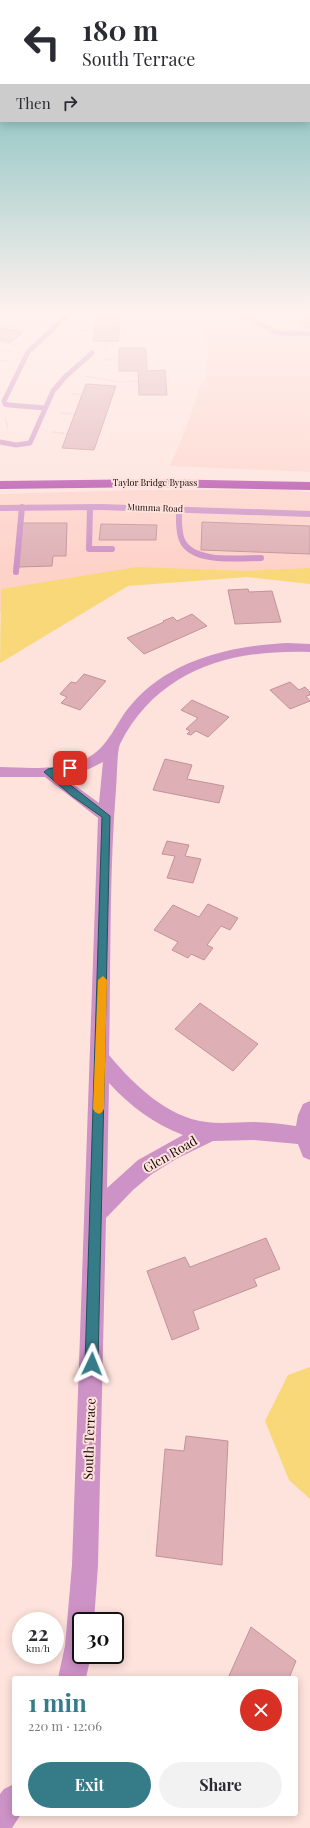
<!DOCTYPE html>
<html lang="en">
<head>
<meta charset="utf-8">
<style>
	:root { --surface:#fff; --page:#f2f2f3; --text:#2b2b33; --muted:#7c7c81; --accent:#367b88 }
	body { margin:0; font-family:"Playfair Display",serif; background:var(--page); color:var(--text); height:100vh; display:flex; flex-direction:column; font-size:15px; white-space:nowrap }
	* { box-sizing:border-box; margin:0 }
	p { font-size:13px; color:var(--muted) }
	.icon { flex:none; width:22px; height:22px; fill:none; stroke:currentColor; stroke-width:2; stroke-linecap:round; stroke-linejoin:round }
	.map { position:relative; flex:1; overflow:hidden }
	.details { position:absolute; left:12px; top:1676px; width:286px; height:140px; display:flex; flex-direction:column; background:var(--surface); border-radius:4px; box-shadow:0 2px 10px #0003 }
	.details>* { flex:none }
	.top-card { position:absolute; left:0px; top:0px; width:310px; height:122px; box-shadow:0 2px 10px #0003; background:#fff; color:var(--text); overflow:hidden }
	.speed { position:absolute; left:12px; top:1612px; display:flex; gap:8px; font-size:20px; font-weight:700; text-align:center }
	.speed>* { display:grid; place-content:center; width:52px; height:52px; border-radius:50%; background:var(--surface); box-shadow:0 2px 10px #0003; line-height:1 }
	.speed small { font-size:10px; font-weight:400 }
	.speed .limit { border:2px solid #111; border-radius:6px; background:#fff; color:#111 }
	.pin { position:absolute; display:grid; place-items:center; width:34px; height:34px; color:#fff; margin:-17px; border-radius:8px; box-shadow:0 2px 6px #0006 }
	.me { position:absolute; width:44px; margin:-22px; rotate:2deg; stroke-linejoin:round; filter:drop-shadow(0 0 3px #0008) }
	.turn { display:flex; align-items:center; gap:14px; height:84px; padding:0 16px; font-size:18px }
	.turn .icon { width:52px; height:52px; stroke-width:2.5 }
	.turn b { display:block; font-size:28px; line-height:34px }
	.then { display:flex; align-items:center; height:38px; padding:0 16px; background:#0003; gap:8px; font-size:15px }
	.round { display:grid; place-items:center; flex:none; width:42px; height:42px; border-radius:21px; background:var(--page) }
	.head { display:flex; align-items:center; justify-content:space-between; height:68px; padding:0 16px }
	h1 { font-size:24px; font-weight:700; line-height:30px; color:var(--accent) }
	.button { display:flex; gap:8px; margin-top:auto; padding:8px 16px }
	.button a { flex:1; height:46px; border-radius:24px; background:var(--accent); color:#fff; font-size:16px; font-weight:700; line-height:46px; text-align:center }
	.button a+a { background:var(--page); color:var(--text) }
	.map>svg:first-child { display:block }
	.built { fill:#fdd2c9 }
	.green { fill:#f9d87a }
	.building { fill:#deb0b5; stroke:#c09499 }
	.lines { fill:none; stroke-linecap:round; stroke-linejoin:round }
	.path { stroke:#b9a19c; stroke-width:1.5; stroke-dasharray:0.5 1.5; stroke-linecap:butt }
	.lane-far1 { stroke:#cd92c6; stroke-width:5 }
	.lane { stroke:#cd92c6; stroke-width:6 }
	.street { fill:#cd92c6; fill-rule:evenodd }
	.primary { fill:#ad3ea4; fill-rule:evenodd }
	.route { fill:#367b88; stroke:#235058 }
	.slow { fill:#f59e0b }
	.labels { text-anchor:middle; stroke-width:4; stroke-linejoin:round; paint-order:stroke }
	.far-street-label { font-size:9px; fill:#190a08; stroke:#fee2dc }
	.near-street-label { font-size:13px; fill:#190a08; stroke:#fee2dc }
</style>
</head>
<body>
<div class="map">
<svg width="310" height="1828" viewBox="0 0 310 1828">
	<rect width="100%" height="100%" fill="#fee2dc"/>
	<g class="built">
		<polygon points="178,313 310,313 310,472 170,466 190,418 200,386 206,380 208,347 203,333 198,327 187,322"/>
		<polygon points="142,490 286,490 310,492 310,571 49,584 0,612 0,494"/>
	</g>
	<g class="green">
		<polygon points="137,567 244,571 310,568 310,584 247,577 128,586 0,663 1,589"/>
		<polygon points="310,1367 310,1499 289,1480 265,1421 288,1375"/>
	</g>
	<g class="building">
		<polygon points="96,313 121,313 118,341 93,341"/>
		<polygon points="304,313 310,313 310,328 303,328 303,324 300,324 300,322 305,322"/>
		<polygon points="0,328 3,328 23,332 11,342 0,340"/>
		<polygon points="119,348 146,348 147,371 165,370 167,395 139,395 138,371 119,371"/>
		<polygon points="86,384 116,386 94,450 62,448"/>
		<polygon points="202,522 310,526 310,554 201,550"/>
		<polygon points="22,523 67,523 66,556 53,556 52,566 18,567"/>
		<polygon points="101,524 157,525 156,540 99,540"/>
		<polygon points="248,589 249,592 272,591 281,622 235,624 228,590"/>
		<polygon points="192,614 207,626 144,654 127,638 164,622 163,621 173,617 177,621"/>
		<polygon points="84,674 106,681 80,710 61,703 67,697 60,694 71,682 76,683"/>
		<polygon points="290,682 299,690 305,687 310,692 310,695 306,696 310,701 290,709 270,690"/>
		<polygon points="192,700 229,717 208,737 196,731 191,735 187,734 190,731 186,729 198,718 181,710"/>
		<polygon points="165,759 192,765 187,779 224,786 219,803 153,790"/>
		<polygon points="167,841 189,845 185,856 201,859 193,883 167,878 175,856 162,854"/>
		<polygon points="208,904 238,918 230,930 221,926 207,945 213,948 204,960 191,954 188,958 172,950 178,942 154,930 173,905 199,917"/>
		<polygon points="200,1003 258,1044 233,1071 175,1029"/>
		<polygon points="266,1238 280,1269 254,1279 257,1286 193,1311 199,1329 172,1340 147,1271 185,1257 190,1267"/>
		<polygon points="186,1436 228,1441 222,1565 156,1556 165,1449 184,1451"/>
		<polygon points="251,1627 296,1661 289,1678 228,1678"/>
	</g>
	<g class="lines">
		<g class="path">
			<polyline points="298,313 298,322"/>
			<polyline points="88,314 90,313"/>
			<polyline points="84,317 96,317"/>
			<polyline points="0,325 31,330"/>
			<polyline points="70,330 94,331"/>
			<polyline points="85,330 90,341"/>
			<polyline points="99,341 124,341 126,313"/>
			<polyline points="105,341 107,355"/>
			<polyline points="0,342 16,345"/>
			<polyline points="0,350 12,351"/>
			<polyline points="0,360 6,361"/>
			<polyline points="103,360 119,360"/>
			<polyline points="85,376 119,382 139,381"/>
			<polyline points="70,394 83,394"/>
			<polyline points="61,413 75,414"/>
			<polyline points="5,418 8,429"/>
			<polyline points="53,432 68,434"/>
		</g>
		<g class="lane-far1">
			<polyline points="240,313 277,333 310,334"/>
			<polyline points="45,408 9,405 5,404 4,401 28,352 70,313"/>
			<polyline points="0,442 16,445 30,443 53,391 65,377 92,353"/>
		</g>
		<g class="lane">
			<polyline points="90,507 89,549 112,549"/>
			<path d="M179,509C179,519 178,531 182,540C192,564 240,558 261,558"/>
			<polyline points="16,572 22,507"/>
		</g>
		<g class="street">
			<polygon points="101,504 310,511 310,517 101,510 0,511 0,505"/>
			<path d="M287,643L310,644V652C232,649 158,669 120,744C117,751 117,779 116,789C109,877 111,967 109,1055C134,1085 167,1117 206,1122C222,1124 237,1122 253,1122C267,1122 281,1124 296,1126L298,1115L303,1104L310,1101V1160L303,1157L298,1144L254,1140L213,1141L176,1159L152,1174L133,1190L106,1218L98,1565L94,1621H81V1655H91L86,1678H58L65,1646L72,1565L98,818L45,777H0V767C29,768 63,771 89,757C110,745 116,722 131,705C169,660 230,646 287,643ZM103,762L99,803L62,776L89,769ZM109,1083C130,1106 154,1124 183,1135L138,1160L107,1188Z"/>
			<polygon points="14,1784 14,1814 21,1814 12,1828 0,1828 0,1794 4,1789"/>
		</g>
		<polygon class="primary" points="158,479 310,482 310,490 158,487 0,489 0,481"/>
	</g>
	<linearGradient id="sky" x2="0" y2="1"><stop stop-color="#5db1b0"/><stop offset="0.55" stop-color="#fff2ef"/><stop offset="1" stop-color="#fff2ef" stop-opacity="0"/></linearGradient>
	<rect width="310" height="569" fill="url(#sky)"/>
	<polygon class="route" points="70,765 74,768 73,770 55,773 110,816 98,1364 96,1368 92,1370 87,1368 85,1364 102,817 72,796 44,772 48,769"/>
	<polygon class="slow" points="103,976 107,980 104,1109 102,1112 99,1114 95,1112 93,1109 98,980"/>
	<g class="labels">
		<g class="far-street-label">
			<text x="155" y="486">Taylor Bridge Bypass</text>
			<text transform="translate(155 508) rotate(2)" y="3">Mumma Road</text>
		</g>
		<g class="near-street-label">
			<text transform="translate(170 1154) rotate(-30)" y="5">Glen Road</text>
			<text transform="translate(89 1439) rotate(-88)" y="5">South Terrace</text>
		</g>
	</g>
</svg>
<div class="speed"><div>22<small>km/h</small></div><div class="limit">30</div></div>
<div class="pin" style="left:70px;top:768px;background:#d93025"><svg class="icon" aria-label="arrive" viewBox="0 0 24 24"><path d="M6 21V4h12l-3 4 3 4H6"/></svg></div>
<svg class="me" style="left:92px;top:1364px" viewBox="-20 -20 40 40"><path d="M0-17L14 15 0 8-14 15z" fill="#367b88" stroke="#fff" stroke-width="4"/></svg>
<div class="top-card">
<div class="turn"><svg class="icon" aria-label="left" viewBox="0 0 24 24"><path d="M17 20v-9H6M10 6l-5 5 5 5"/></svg><div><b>180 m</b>South Terrace</div></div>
<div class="then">Then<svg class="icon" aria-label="right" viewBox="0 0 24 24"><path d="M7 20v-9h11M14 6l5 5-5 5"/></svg></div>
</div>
<section class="details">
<div class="head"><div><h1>1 min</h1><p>220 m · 12:06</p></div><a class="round" style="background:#d93025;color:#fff"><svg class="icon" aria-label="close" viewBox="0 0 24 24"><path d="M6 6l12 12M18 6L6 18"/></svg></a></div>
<div class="button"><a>Exit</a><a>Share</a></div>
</section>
</div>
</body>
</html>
